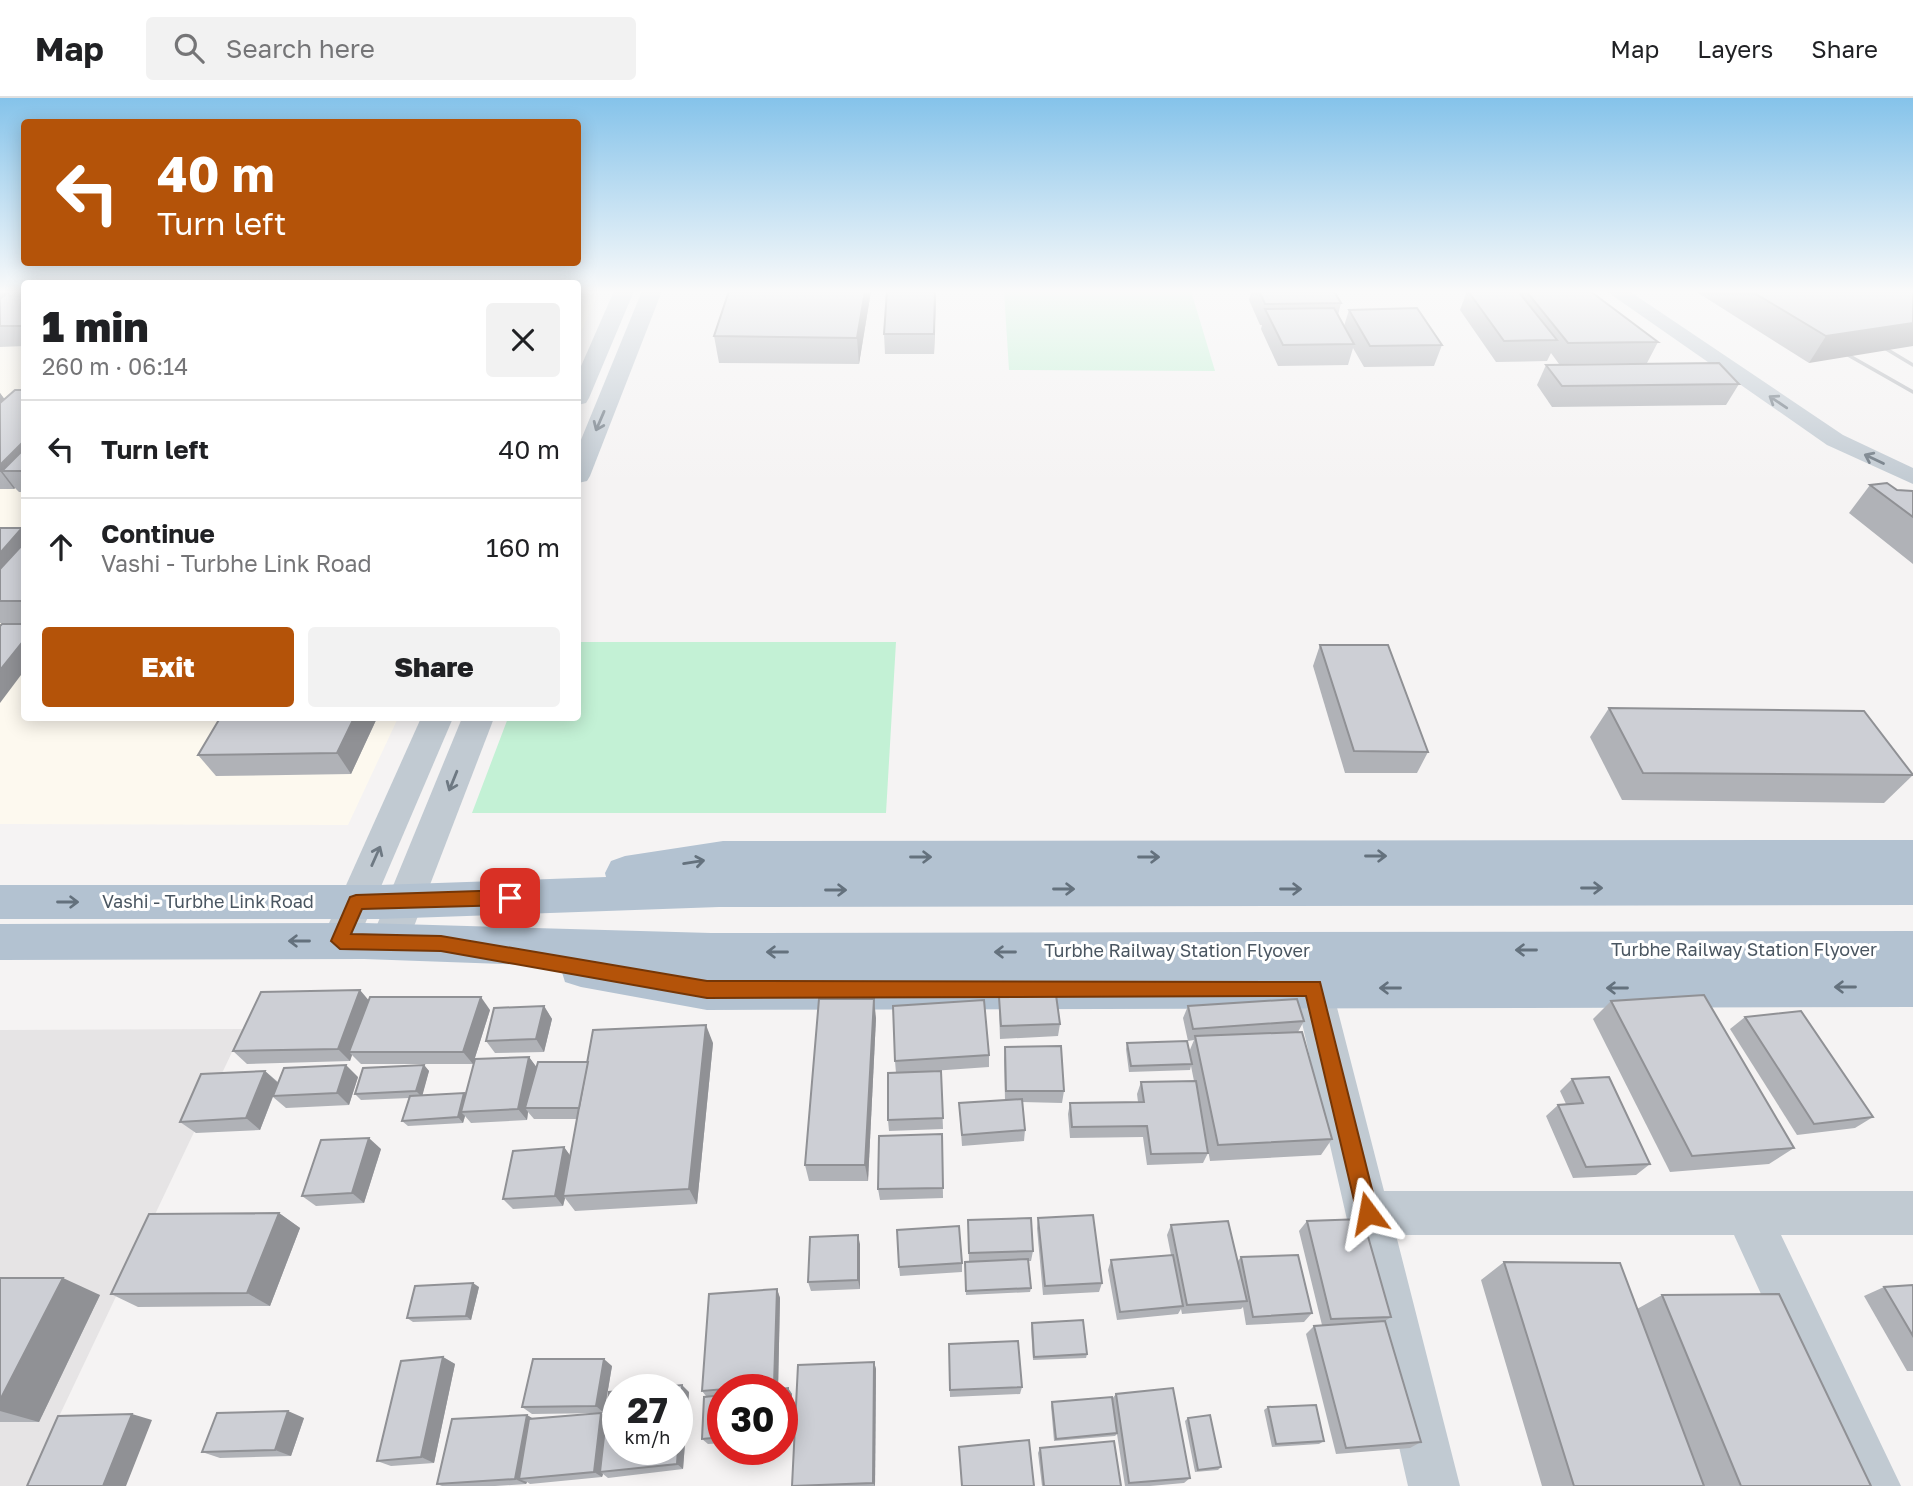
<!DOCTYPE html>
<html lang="en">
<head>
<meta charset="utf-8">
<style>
	:root { --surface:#fff; --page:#f2f2f2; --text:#202124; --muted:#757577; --line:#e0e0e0; --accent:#b45309 }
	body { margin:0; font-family:"Golos Text",sans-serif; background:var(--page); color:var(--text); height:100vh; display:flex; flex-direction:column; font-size:26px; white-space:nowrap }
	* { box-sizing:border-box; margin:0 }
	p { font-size:23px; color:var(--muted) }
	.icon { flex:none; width:38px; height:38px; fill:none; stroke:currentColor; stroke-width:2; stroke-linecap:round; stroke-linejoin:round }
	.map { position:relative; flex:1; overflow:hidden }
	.drawer { position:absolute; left:21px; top:182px; width:560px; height:441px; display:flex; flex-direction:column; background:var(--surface); border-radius:7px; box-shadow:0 4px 18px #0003 }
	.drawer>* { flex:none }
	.banner { position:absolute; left:21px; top:21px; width:560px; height:147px; border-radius:7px; box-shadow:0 4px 18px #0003; background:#b45309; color:#fff; overflow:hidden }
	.speed { position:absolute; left:602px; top:1276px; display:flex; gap:14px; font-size:35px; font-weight:700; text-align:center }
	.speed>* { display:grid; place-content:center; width:91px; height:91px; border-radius:50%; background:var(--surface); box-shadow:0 4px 18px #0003; line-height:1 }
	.speed small { font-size:18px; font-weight:400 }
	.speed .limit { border:10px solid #d22; background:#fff; color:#111 }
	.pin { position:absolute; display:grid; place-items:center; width:60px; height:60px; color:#fff; margin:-30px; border-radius:14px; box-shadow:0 4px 10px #0006 }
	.me { position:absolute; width:77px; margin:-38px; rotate:347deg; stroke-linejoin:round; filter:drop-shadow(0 0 5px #0008) }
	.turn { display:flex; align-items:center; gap:24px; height:147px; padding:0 21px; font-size:32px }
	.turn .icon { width:91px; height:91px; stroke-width:2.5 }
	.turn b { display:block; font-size:49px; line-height:60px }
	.round { display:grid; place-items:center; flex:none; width:74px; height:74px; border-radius:7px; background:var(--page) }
	.head { display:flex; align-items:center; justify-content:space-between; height:119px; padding:0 21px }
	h1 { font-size:42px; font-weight:800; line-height:52px }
	.button { display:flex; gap:14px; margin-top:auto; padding:14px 21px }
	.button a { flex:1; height:80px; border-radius:7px; background:var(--accent); color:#fff; font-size:28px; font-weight:800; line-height:80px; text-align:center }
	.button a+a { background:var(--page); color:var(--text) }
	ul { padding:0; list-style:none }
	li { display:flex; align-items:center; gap:21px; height:98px; padding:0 21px; border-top:2px solid var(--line) }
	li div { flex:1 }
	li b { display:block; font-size:26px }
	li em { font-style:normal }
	header { display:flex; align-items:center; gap:42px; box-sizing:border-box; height:98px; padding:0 35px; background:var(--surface); border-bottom:2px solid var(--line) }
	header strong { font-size:33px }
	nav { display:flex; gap:38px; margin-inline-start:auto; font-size:24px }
	.search { width:490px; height:63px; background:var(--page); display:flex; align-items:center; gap:18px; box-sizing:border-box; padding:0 24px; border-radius:7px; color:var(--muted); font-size:26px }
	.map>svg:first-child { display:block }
	.commercial { fill:#fdf9ef }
	.education { fill:#e6e4e5 }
	.green { fill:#c3f1d5 }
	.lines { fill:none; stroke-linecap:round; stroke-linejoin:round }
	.minor { fill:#c1cad2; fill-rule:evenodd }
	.major { fill:#b3c2d1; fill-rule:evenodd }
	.rail { stroke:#b5b8bd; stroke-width:3.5 }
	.wall { fill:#b0b2b7 }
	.shaded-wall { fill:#909195 }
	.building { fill:#cdcfd5; stroke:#909195; stroke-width:2 }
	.oneway { stroke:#6e7983 }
	.oneway2 { stroke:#64717d }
	.route { fill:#b45309; stroke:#753606; stroke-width:2 }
	.labels { text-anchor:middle; stroke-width:6; stroke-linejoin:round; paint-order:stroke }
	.street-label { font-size:18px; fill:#4a5661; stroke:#fff }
</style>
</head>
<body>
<header>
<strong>Map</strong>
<div class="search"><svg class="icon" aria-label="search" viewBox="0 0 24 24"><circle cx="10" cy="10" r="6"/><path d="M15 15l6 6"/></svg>Search here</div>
<nav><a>Map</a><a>Layers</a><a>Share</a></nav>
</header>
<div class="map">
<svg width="1913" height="1388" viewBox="0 0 1913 1388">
	<rect width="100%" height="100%" fill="#f5f3f3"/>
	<g class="commercial">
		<polygon points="0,193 24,193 24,620 398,620 348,727 0,726"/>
		<polygon points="578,193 600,193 578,240"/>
	</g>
	<polygon class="education" points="243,931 26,1388 0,1388 0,932"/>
	<g class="green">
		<polygon points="1004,193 1191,193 1215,273 1009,272"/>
		<polygon points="578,544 896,544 886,715 472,715 508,620 578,620"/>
	</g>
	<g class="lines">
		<g class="minor">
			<polygon points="614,193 634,193 589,300 586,305 578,307 578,275"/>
			<polygon points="642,193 662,193 590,378 587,383 578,385 578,349"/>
			<polygon points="1606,193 1629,193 1843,337 1913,370 1913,386 1827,347"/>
			<polygon points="421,620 453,620 353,854 340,859 327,854 321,843"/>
			<polygon points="462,620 494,620 408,844 402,855 389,860 376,855 370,844"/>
			<polygon points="1313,873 1327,878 1332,890 1384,1093 1913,1093 1913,1137 1781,1137 1901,1388 1849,1388 1734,1137 1396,1137 1460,1388 1408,1388 1294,890 1299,878"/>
		</g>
		<g class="major">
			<polygon points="1913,742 1913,807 719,809 380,821 0,821 0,787 380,787 606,779 605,775 611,763 625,758 723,743"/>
			<polygon points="364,825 711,835 1913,833 1913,909 707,912 581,889 565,884 560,868 364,861 0,862 0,826"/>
		</g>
		<g class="rail">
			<polyline points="1873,243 1913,267"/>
			<polyline points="1834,249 1913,294"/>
		</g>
	</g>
	<g class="wall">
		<polygon points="0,193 24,193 24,248 0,249"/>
		<polygon points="729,193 871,193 859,266 719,265 714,238"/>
		<polygon points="887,193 936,193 934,256 885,256 884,236"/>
		<polygon points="1251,193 1334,193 1341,205 1338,217 1344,228 1349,212 1442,247 1434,268 1364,269 1353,250 1348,267 1278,268 1261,231 1262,227 1260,227 1249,202"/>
		<polygon points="1467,193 1590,193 1658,244 1647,265 1559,266 1551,255 1547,263 1496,264 1460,212"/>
		<polygon points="1695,193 1913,193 1809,265"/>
		<polygon points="1546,267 1739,286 1726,307 1552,309 1537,287"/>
		<polygon points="24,292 24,394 19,394 15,390 14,391 0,391 0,295 4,301"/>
		<polygon points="1870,387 1897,392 1913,393 1913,466 1849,415"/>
		<polygon points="0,430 24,433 24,525 0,525"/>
		<polygon points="1320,547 1428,654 1417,675 1345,675 1313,568"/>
		<polygon points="1609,610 1913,677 1884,705 1622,702 1590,639"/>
		<polygon points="377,620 351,676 216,678 198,657"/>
		<polygon points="999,899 1060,926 1058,938 1000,941 999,912"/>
		<polygon points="369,903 490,912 473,966 361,966 352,957 350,963 247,966 233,953"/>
		<polygon points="1611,903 1794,1050 1769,1066 1670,1074 1593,921"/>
		<polygon points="544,908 552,921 544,954 495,955 486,943"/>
		<polygon points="1188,908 1304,923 1298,934 1332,1041 1321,1057 1210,1063 1207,1046 1208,1055 1203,1065 1147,1067 1143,1039 1070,1040 1068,1016 1070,1005 1138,1004 1137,996 1141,984 1194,983 1191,968 1190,972 1129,974 1126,951 1127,945 1189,954 1194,942 1188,943 1183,920"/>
		<polygon points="1745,919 1873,1019 1855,1030 1797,1037 1730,931"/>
		<polygon points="876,920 868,1083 809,1083 805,1067"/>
		<polygon points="713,945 697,1106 575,1113 565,1100 563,1108 513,1111 503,1101 564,1049 570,1058 577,1021 534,1021 528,1014 527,1022 471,1025 465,1018 463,1025 408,1028 402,1023 409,1000 361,1002 355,996 424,967 429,973 422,997 464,995 465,997 529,959 536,969 588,964"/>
		<polygon points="1005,949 1064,993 1062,1005 1022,1004 1025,1032 1024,1043 962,1048 959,1005 1005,1002 1004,961"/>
		<polygon points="989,957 989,969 903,975 941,973 943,1031 889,1033 888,1022 896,975 895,963"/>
		<polygon points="265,973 278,984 358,979 349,1007 286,1010 273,999 260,1032 196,1035 180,1024"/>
		<polygon points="1572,981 1650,1066 1636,1077 1573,1080 1546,1018 1558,1007 1566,1006 1560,993"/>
		<polygon points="942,1036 943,1100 880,1102 878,1091"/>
		<polygon points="381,1051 364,1105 316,1108 302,1098"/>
		<polygon points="279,1115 300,1130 270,1208 138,1209 111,1196"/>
		<polygon points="1038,1120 1102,1185 1099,1194 1043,1197 1037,1130"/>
		<polygon points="968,1122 1033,1153 1031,1163 1028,1163 1031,1190 1030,1194 966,1197 965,1164 969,1164"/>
		<polygon points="1307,1123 1391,1219 1385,1223 1421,1344 1410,1350 1336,1356 1306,1236 1314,1228 1322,1227 1299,1133"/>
		<polygon points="1171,1127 1238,1163 1241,1159 1312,1215 1304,1224 1246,1227 1243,1209 1241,1211 1182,1216 1181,1211 1178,1216 1117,1222 1108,1172 1111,1162 1171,1157 1167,1137"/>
		<polygon points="860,1146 860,1191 811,1193 808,1184"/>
		<polygon points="1504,1164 1637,1211 1662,1197 1871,1388 1542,1388 1481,1182"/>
		<polygon points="962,1165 962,1174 900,1178 899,1169"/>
		<polygon points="0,1180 100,1197 39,1324 0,1324"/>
		<polygon points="1913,1187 1913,1273 1907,1273 1864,1198 1884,1189"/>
		<polygon points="479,1189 471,1222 413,1224 407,1220"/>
		<polygon points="777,1191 780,1200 778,1291 788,1290 792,1296 792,1338 782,1339 782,1292 723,1292 723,1345 708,1346 702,1341 706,1298 702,1293"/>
		<polygon points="1032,1225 1087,1256 1086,1260 1033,1262 1031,1230"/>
		<polygon points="949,1246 1022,1289 1020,1296 950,1299"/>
		<polygon points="443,1259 455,1266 434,1365 391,1368 377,1363"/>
		<polygon points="874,1264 876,1271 875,1388 792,1388"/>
		<polygon points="612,1268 604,1315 532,1316 522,1309"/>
		<polygon points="689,1294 683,1371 608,1380 603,1376 602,1379 530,1386 527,1384 526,1386 495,1388 442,1388 437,1386 527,1317 533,1321 606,1319"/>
		<polygon points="1116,1296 1190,1380 1184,1385 1150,1388 1125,1388 1117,1336 1115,1338 1054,1343 1051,1308 1052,1304 1112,1301"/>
		<polygon points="1268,1309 1324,1343 1319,1346 1272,1349 1264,1312"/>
		<polygon points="304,1320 291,1358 220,1360 202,1354"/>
		<polygon points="1188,1320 1221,1369 1218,1372 1195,1374 1185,1323"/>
		<polygon points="1040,1350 1121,1388 1042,1388 1038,1355"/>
	</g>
	<g class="shaded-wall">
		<polygon points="3,193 24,193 0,227 0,196"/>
		<polygon points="865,193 871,193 859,266 857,240"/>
		<polygon points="935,193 936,193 934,256 934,236"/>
		<polygon points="1913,225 1913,248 1809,265 1826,238"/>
		<polygon points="0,295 12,311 0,323"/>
		<polygon points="24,343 24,373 2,373 15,390 14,391 0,373 0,367"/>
		<polygon points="22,430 24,433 24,469 0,498 0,455"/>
		<polygon points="24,542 24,573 0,605 0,572"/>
		<polygon points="354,620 377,620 351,676 337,655"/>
		<polygon points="360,892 371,905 349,954 352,957 350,963 338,951"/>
		<polygon points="481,899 490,912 473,966 463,954"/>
		<polygon points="874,901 876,920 868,1083 865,1067"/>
		<polygon points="544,908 552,921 544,954 536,941"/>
		<polygon points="706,927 713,945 697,1106 689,1091"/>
		<polygon points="529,959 538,971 525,1010 528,1014 527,1022 518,1011"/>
		<polygon points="346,967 358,979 349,1007 337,995"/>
		<polygon points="424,967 429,973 422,999 416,993"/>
		<polygon points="265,973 278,985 260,1032 246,1020"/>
		<polygon points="464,995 469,1001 461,1014 465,1018 463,1025 458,1019"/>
		<polygon points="369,1040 381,1051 364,1105 352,1095"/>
		<polygon points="564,1049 572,1060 563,1098 565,1100 563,1108 555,1098"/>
		<polygon points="279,1115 300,1130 270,1208 247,1195"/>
		<polygon points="858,1137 860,1146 860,1191 858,1182"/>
		<polygon points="63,1180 100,1197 39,1324 0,1313 0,1302"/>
		<polygon points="473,1185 479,1189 471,1222 466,1218"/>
		<polygon points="777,1191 780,1200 778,1292 776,1292 774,1287"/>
		<polygon points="443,1259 455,1266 434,1365 421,1359"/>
		<polygon points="604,1261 612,1268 604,1315 596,1308"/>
		<polygon points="874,1264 876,1271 875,1388 873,1385"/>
		<polygon points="682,1287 689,1294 683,1371 677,1366"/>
		<polygon points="788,1290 792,1296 792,1338 788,1332"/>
		<polygon points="288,1313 304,1320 291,1358 275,1352"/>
		<polygon points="601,1315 609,1321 600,1374 603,1376 602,1379 594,1374"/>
		<polygon points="132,1316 152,1322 126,1388 103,1388"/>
		<polygon points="527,1317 537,1323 519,1381 527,1384 526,1386 515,1381"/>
	</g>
	<g class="building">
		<polygon points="10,193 24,193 24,226 22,228 0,228 0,201"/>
		<polygon points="729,193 865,193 857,240 714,238"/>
		<polygon points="887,193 935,193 934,236 884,236"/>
		<polygon points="1259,193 1334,193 1341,205 1265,206"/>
		<polygon points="1468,193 1518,193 1557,242 1504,243"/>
		<polygon points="1526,193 1590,193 1658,244 1568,245"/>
		<polygon points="1751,193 1913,193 1913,225 1826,238"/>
		<polygon points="1334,210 1354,246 1283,247 1265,211"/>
		<polygon points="1417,210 1442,247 1370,248 1349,212"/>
		<polygon points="1719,265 1739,286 1562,288 1546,267"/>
		<polygon points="15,292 24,292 24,343 0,367 0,305"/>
		<polygon points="24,351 24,373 2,373"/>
		<polygon points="1887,385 1897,392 1913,393 1913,419 1870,387"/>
		<polygon points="0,430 22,430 0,455"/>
		<polygon points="24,445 24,503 0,503 0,471"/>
		<polygon points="2,526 24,526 24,542 0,572 0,528"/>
		<polygon points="1320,547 1388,547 1428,654 1354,653"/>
		<polygon points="1609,610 1864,613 1913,677 1643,675"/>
		<polygon points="220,620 354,620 337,655 198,657"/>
		<polygon points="360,892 338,951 233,953 261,894"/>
		<polygon points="1056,897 1060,926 1001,928 999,899"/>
		<polygon points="1704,897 1794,1050 1692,1058 1611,903"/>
		<polygon points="370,899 481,899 463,954 349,954"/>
		<polygon points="819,901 874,901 865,1067 805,1067"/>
		<polygon points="1297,901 1304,923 1193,931 1188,908"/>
		<polygon points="984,902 989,957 895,963 893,908"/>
		<polygon points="544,908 536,941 486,943 494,910"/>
		<polygon points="1801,913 1873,1019 1814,1026 1745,919"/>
		<polygon points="706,927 689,1091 563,1098 593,932"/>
		<polygon points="1302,934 1332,1041 1218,1047 1195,938"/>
		<polygon points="1187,943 1192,966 1131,968 1127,945"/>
		<polygon points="1061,948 1064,993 1006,993 1005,949"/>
		<polygon points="529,959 518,1011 461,1014 475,961"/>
		<polygon points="538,964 588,964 579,1010 525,1010"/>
		<polygon points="346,967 337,995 273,998 284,970"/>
		<polygon points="424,967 416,993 355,996 363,970"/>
		<polygon points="265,973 246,1020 180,1024 201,976"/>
		<polygon points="941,973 943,1020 888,1022 888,975"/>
		<polygon points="1609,979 1650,1066 1586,1069 1558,1007 1583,1005 1572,981"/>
		<polygon points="1196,983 1208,1055 1151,1056 1147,1028 1072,1029 1070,1005 1144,1004 1141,984"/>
		<polygon points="464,995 458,1019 402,1023 410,998"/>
		<polygon points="1022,1001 1025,1032 962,1037 959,1005"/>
		<polygon points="942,1036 943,1090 878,1091 879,1038"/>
		<polygon points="369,1040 352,1095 302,1098 321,1042"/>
		<polygon points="564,1049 555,1098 503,1101 513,1053"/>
		<polygon points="279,1115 247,1195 111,1196 149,1116"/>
		<polygon points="1093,1117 1102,1185 1045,1188 1038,1120"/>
		<polygon points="1031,1120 1033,1153 969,1155 968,1122"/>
		<polygon points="1363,1121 1391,1219 1331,1221 1307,1123"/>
		<polygon points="1228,1123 1247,1203 1187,1207 1171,1127"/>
		<polygon points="959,1128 962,1165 899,1169 897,1132"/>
		<polygon points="858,1137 858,1182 808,1184 810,1139"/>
		<polygon points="1173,1157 1183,1208 1120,1214 1111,1162"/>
		<polygon points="1298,1157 1312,1215 1253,1219 1241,1159"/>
		<polygon points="1028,1161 1031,1190 966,1193 965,1164"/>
		<polygon points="1504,1164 1620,1165 1704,1388 1574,1388"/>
		<polygon points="0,1180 63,1180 0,1302"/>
		<polygon points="473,1185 466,1218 407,1220 415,1188"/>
		<polygon points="1913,1187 1913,1238 1884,1189"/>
		<polygon points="777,1191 774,1287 702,1293 709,1196"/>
		<polygon points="1779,1196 1871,1388 1741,1388 1662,1197"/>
		<polygon points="1083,1222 1087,1256 1034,1259 1032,1225"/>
		<polygon points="1385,1223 1421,1344 1346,1350 1314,1228"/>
		<polygon points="1018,1243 1022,1289 950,1292 949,1246"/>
		<polygon points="443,1259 421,1359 377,1363 401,1263"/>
		<polygon points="533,1261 604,1261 596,1308 522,1309"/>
		<polygon points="874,1264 873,1385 792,1388 798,1267"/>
		<polygon points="682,1287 677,1366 600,1374 609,1294 618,1293 618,1351 677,1351 677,1292 632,1292"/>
		<polygon points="788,1290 788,1332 782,1333 782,1292 770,1292"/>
		<polygon points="1173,1290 1190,1380 1129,1385 1116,1296"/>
		<polygon points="723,1297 723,1339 702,1341 704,1299"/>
		<polygon points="1112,1299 1117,1335 1056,1341 1052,1304"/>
		<polygon points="1316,1307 1324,1343 1276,1346 1268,1309"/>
		<polygon points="288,1313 275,1352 202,1354 217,1315"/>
		<polygon points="601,1315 594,1374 519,1381 529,1321"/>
		<polygon points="132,1316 103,1388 27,1388 58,1318"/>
		<polygon points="527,1317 515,1381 437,1386 452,1321"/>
		<polygon points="1210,1317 1221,1369 1198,1372 1188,1320"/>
		<polygon points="1029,1342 1034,1388 962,1388 959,1349"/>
		<polygon points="1114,1343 1121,1388 1044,1388 1040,1350"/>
	</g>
	<defs><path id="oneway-shaft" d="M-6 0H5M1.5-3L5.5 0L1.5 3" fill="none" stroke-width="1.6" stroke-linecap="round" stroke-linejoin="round" transform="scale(1.75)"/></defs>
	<g class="oneway">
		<use href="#oneway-shaft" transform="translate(1778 304) rotate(-146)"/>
		<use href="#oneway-shaft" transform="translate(600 323) rotate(113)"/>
		<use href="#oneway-shaft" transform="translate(1874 361) rotate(-155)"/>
		<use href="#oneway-shaft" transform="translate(453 683) rotate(112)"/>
		<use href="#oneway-shaft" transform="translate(376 758) rotate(-66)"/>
	</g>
	<g class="oneway2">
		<use href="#oneway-shaft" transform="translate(1376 758)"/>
		<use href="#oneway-shaft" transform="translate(921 759)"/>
		<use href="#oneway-shaft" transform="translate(1149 759)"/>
		<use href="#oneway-shaft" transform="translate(694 764) rotate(-9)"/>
		<use href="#oneway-shaft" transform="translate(1592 790)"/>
		<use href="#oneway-shaft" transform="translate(1064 791)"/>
		<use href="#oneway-shaft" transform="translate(1291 791)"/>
		<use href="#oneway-shaft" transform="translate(836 792)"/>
		<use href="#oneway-shaft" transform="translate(68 804)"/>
		<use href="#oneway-shaft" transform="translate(299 843) rotate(180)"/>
		<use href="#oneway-shaft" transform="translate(1526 852) rotate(180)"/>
		<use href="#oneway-shaft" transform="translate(777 854) rotate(180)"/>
		<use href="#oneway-shaft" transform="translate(1005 854) rotate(180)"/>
		<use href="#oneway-shaft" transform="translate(1845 889) rotate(180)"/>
		<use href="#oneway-shaft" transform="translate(1390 890) rotate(180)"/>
		<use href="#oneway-shaft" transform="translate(1617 890) rotate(180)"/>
	</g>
	<linearGradient id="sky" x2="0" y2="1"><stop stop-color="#85c3ea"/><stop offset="0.5" stop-color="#fafafa"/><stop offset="1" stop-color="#fafafa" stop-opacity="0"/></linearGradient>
	<rect width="1913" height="387" fill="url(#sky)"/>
	<polygon class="route" points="510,792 518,800 510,807 362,811 351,836 441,838 707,883 1320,884 1378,1115 1375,1123 1368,1126 1360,1123 1357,1115 1306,898 707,900 441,853 340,851 331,843 350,799 356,797"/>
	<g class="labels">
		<g class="street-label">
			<text x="208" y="810">Vashi - Turbhe Link Road</text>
			<text x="1744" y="858">Turbhe Railway Station Flyover</text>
			<text x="1177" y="859">Turbhe Railway Station Flyover</text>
		</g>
	</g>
</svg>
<div class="speed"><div>27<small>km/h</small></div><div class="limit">30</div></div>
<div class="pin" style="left:510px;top:800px;background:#d93025"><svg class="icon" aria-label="arrive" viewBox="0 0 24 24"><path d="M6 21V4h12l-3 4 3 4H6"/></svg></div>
<svg class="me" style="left:1368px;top:1115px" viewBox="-20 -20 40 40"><path d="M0-17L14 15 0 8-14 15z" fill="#b45309" stroke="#fff" stroke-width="4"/></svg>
<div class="banner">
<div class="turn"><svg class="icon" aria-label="left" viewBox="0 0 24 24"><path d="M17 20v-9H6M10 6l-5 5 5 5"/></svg><div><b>40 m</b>Turn left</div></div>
</div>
<section class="drawer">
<div class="head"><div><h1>1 min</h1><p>260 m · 06:14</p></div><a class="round"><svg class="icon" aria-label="close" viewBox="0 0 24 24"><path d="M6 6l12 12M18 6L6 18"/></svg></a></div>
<ul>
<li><svg class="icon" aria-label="left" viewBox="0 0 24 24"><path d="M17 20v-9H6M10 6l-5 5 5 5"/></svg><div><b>Turn left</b></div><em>40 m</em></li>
<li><svg class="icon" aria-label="ahead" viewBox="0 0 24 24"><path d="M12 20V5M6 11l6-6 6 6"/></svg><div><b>Continue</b><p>Vashi - Turbhe Link Road</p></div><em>160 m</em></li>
</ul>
<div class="button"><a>Exit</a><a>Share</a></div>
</section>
</div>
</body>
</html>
